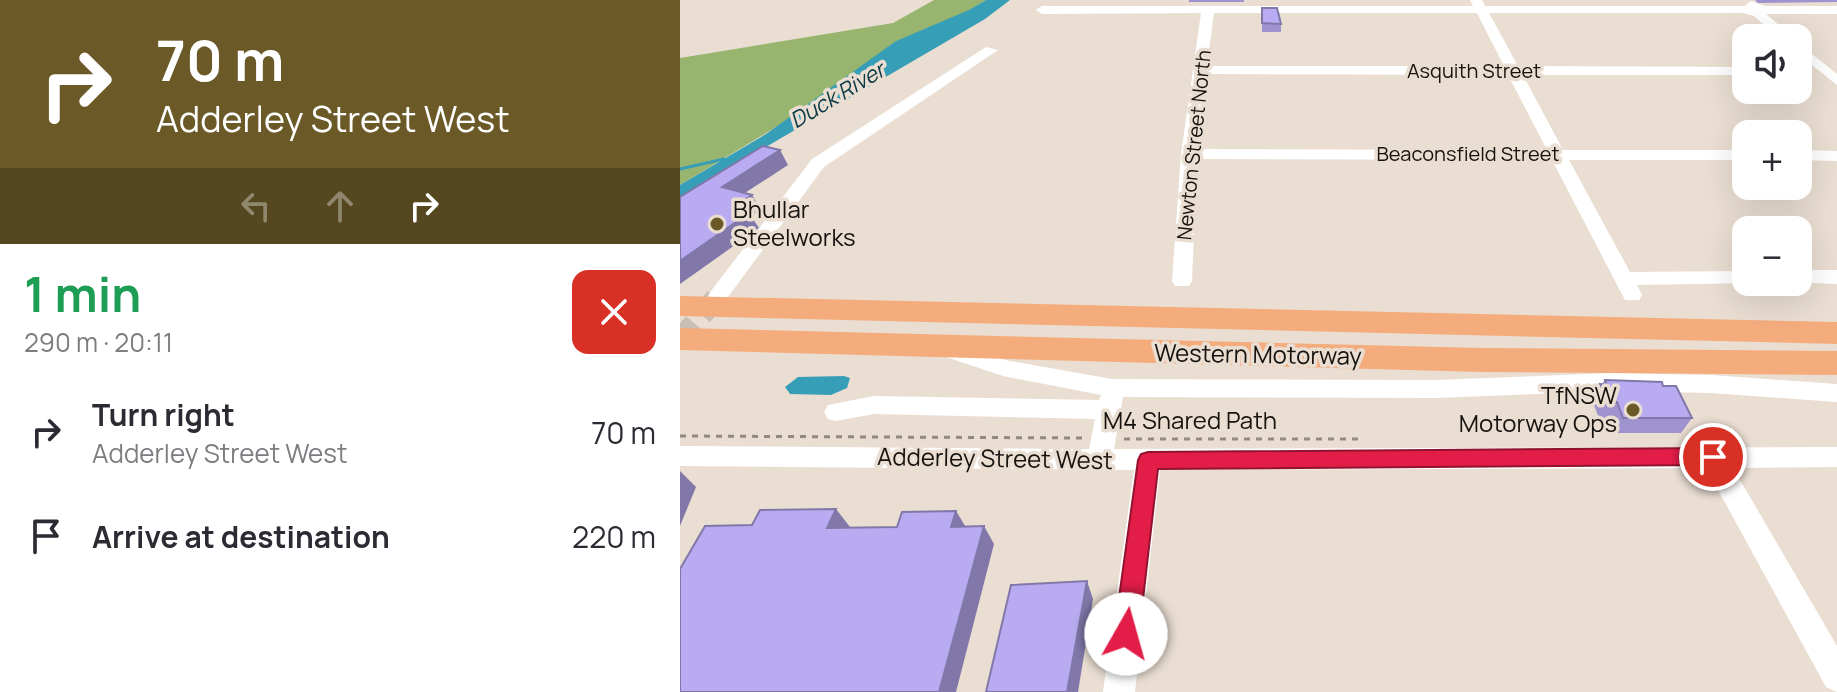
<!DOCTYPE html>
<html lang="en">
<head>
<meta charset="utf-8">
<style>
	:root { --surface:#fff; --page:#f7f7f7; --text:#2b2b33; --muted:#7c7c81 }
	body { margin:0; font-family:Manrope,sans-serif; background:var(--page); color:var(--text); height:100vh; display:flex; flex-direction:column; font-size:30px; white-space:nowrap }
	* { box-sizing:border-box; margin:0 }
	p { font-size:26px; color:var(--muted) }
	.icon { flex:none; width:44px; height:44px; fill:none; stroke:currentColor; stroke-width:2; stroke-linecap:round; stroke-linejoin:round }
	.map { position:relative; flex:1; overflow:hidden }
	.sheet { display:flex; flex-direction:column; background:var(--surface); width:680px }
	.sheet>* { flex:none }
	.banner { background:#6b5a28; color:#fff; overflow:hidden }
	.buttons { position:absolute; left:1052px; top:24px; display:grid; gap:16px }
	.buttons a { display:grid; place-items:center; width:80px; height:80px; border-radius:16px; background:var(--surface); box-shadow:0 8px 32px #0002; font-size:40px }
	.pin { position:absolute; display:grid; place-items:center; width:68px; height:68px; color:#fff; margin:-34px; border:4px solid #fff; border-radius:50%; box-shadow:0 2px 8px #0007 }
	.me { position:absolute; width:88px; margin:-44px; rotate:7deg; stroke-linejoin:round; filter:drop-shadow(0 0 6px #0008) }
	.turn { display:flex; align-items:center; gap:28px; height:168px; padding:0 24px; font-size:36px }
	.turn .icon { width:104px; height:104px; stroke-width:2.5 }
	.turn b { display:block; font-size:56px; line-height:68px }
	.lanes { display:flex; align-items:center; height:76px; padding:0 24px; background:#0003; justify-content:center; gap:40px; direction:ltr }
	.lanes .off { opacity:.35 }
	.round { display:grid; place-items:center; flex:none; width:84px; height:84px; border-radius:16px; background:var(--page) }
	.headline { display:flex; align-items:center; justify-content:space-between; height:136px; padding:0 24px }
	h1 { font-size:48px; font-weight:700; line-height:60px; color:#1e9e55 }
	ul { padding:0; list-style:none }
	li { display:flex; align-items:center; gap:24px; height:104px; padding:0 24px }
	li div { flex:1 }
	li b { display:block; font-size:30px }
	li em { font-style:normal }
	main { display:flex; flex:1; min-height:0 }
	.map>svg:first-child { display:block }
	.forest { fill:#98b56f }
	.water { fill:#369fb7 }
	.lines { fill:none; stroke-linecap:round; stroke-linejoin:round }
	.stream { stroke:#369fb7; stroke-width:3 }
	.minor-tunnel { stroke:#cabfb5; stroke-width:22; stroke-dasharray:22 11; stroke-linecap:butt }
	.path { stroke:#928a81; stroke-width:3; stroke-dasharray:6 6; stroke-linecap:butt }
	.minor { fill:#fff; fill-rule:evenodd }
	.highway { fill:#f5ac7d; fill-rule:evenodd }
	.wall { fill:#9e93cf }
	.shaded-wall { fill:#8178a9 }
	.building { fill:#b8abf1; stroke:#8178a9; stroke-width:2 }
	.route { fill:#e11d48; stroke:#92132f; stroke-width:2 }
	.poi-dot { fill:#6b5a28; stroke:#eaded2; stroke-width:3 }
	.labels { text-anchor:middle; stroke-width:7; stroke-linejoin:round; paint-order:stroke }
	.far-street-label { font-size:20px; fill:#16120e; stroke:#eaded2 }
	.far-water-label { font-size:22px; font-style:italic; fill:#0a3a45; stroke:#eaded2 }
	.poi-label { font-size:24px; fill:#16120e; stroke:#eaded2; text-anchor:start }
	.street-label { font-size:24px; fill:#16120e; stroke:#eaded2 }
</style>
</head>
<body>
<main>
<section class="sheet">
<div class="banner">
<div class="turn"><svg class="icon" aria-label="right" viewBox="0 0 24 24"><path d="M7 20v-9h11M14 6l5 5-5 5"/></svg><div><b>70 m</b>Adderley Street West</div></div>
<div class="lanes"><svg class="icon off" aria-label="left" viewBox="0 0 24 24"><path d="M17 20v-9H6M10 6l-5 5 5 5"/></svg><svg class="icon off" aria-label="ahead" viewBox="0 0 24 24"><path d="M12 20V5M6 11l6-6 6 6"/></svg><svg class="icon" aria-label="right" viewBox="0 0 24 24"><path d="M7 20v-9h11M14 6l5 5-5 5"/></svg></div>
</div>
<div class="headline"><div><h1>1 min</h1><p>290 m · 20:11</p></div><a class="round" style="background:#d93025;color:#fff"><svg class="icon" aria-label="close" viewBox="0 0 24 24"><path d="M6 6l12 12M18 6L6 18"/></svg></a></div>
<ul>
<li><svg class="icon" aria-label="right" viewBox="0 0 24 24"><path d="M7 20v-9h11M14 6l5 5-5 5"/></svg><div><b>Turn right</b><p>Adderley Street West</p></div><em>70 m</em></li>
<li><svg class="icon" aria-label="arrive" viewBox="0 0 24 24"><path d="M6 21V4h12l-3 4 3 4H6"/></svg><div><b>Arrive at destination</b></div><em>220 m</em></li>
</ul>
</section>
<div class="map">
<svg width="1157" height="692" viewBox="0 0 1157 692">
	<rect width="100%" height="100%" fill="#eaded2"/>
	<polygon class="forest" points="254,0 306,0 0,185 0,58 213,23"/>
	<g class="water">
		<polygon points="306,0 330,0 305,19 0,197 0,185 86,134 216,41 289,10"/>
		<polygon points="164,376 170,378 167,388 151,395 110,394 105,387 118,377"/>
	</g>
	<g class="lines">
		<polyline class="stream" points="0,169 44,159"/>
		<polyline class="minor-tunnel" points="0,340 38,296"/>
		<g class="path">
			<polyline points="0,436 404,438"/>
			<polyline points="444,439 680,439"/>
		</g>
		<g class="minor">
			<path d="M790,0H802L805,6H1065L1071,1L1085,6H1157V14H1086L1114,38H1099L1074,16L1063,13H809L838,66L1066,67V75H843L883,150H1066V160H889L950,272L1066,271V282L1073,283L957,285L962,295L959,300H945L872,160L517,159L512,281L509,286H495L492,281L501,154L521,13L362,14L356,10L362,6H793ZM534,13H797L824,66H527ZM526,74L828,75L867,150L518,149Z"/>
			<polygon points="1118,43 1157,74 1157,85 1118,54"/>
			<polygon points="306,47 318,50 144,167 45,301 31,301 28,296 31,291 132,159"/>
			<polygon points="1118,150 1157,151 1157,161 1118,160"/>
			<polygon points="1118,270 1157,270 1157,284 1112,282 1118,282"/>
			<polygon points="268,341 325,360 432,379 756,380 932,373 1031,375 1157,384 1157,402 1031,393 932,391 756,398 443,397 434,449 1157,447 1157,467 1053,468 1157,646 1157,692 1146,687 1026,468 480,470 455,692 423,692 454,470 0,466 0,446 409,449 415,419 194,414 156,421 148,419 144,412 148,405 194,396 419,400 421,395 323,376 260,355 257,349 260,343"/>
		</g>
		<g class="highway">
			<polygon points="0,296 1157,322 1157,344 0,316"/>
			<polygon points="0,328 802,348 1157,351 1157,375 802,372 0,350"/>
		</g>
	</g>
	<g class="wall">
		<rect x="509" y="0" width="55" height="2"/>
		<polygon points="1075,0 1157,0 1157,2 1078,3"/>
		<polygon points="582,8 601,24 601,32 582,32"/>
		<polygon points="925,380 983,386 1012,418 1001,433 935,433 929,418 919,418 912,400 920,384 922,384"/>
	</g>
	<g class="shaded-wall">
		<polygon points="100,150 108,165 51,202 42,187"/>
		<polygon points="72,195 81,210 71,216 79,228 0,284 0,261 58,204"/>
		<polygon points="0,471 16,487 0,526"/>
		<polygon points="156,509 170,527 147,528"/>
		<polygon points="276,511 287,529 271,527"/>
		<polygon points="304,526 314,544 276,692 259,692"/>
		<polygon points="407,581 413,599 398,692 387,692"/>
	</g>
	<g class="building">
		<polygon points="582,8 597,8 601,24 582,23"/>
		<polygon points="83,146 100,150 42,187 72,195 58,204 69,213 0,261 0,197"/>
		<polygon points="925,380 982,382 983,386 996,386 1012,418 943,418 937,402 927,403 920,384 927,385"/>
		<polygon points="156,509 147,528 217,527 222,512 276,511 271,527 304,526 259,692 0,692 0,569 25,526 72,525 80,510"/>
		<polygon points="407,581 387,692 306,692 331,585"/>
	</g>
	<polygon class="route" points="1033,448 1040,451 1043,457 1040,463 1033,465 478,469 459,634 455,643 446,646 438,643 434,634 458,460 461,454 468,452"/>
	<g class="poi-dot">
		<circle cx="37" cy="224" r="8"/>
		<circle cx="953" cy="410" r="8"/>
	</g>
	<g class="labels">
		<g class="far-street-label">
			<text x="794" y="78">Asquith Street</text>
			<text transform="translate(514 145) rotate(-84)" y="7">Newton Street North</text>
			<text x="788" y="161">Beaconsfield Street</text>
		</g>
		<g class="far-water-label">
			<text transform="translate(157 95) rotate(-31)" y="8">Duck River</text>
		</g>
		<g class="poi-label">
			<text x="53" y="218">Bhullar<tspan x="53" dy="28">Steelworks</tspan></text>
			<text x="937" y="404" text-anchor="end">TfNSW<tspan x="937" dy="28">Motorway Ops</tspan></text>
		</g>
		<g class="street-label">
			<text transform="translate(578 355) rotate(1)" y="8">Western Motorway</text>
			<text x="510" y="429">M4 Shared Path</text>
			<text transform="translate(315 459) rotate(1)" y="8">Adderley Street West</text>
		</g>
	</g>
</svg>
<div class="buttons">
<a><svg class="icon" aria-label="sound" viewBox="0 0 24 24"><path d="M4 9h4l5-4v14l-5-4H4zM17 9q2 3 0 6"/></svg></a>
<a>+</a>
<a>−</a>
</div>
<div class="pin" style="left:1033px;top:457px;background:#d93025"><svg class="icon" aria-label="arrive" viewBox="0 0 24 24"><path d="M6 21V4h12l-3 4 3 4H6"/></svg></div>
<svg class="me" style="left:446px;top:634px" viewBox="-20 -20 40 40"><circle r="19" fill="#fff"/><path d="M0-13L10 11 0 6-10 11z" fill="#e11d48"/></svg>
</div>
</main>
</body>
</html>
